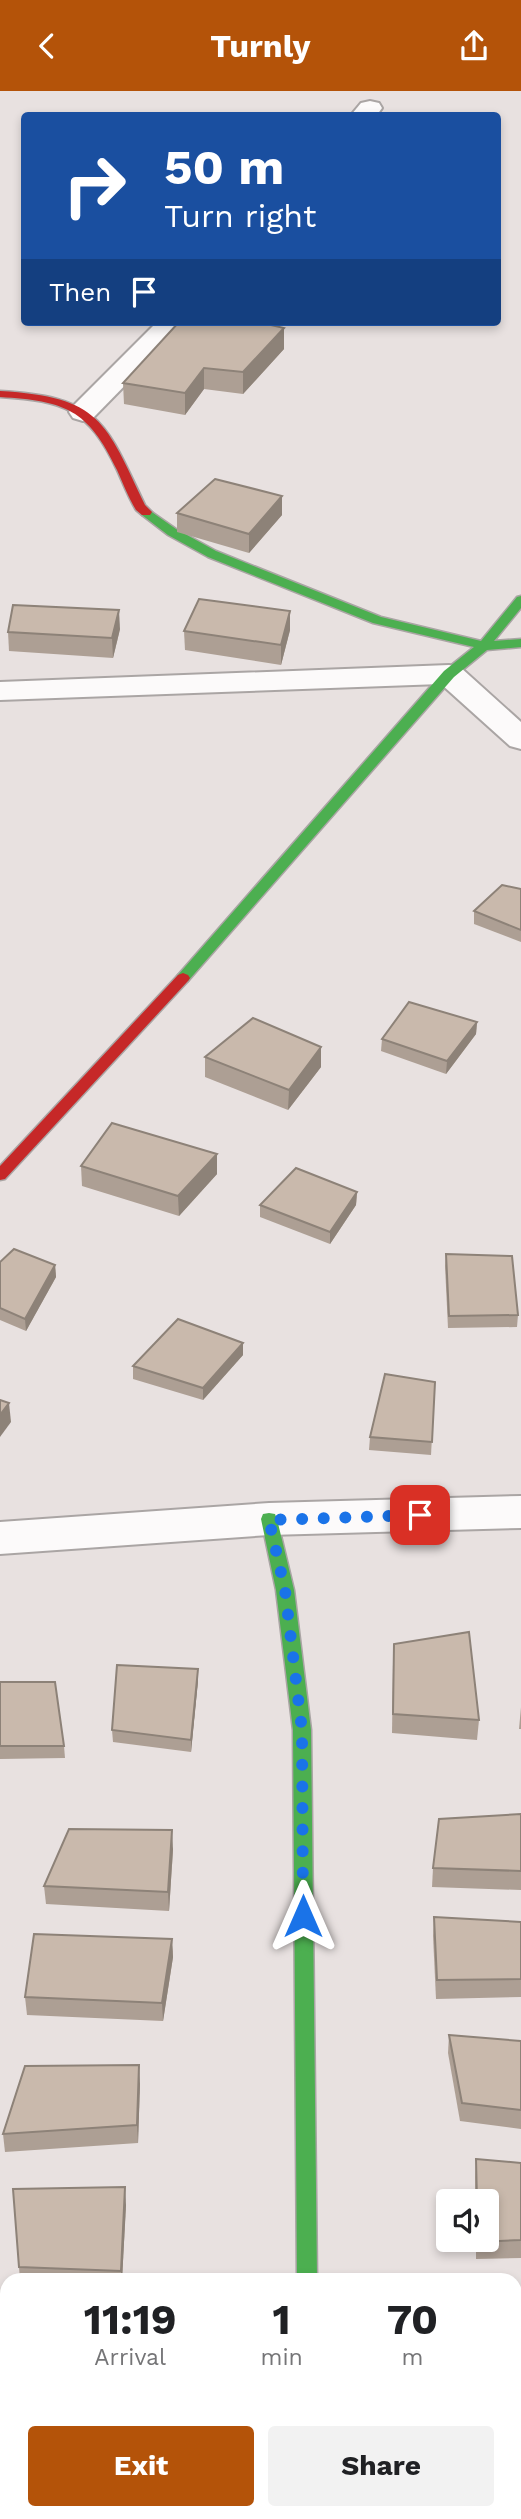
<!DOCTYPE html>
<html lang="en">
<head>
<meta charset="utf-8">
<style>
	:root { --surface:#fff; --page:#f2f2f2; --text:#202124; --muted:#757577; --accent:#b45309 }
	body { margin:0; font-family:"Work Sans",sans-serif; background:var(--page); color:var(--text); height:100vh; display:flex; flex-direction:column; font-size:26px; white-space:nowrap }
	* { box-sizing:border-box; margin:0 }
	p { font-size:23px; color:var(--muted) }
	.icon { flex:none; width:38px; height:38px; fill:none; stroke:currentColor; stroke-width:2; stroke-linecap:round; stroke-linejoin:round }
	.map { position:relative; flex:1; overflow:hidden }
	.details { position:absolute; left:0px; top:2182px; width:522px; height:247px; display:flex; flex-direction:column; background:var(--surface); border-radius:21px 21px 0 0; box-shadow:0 4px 10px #0003 }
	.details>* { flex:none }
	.guide { position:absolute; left:21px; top:21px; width:480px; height:214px; border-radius:7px; box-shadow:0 4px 10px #0003; background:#1a4fa0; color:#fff; overflow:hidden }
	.fabs { position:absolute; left:436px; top:2098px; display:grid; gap:14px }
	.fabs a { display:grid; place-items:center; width:63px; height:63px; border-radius:7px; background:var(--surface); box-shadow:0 4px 10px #0003; font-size:35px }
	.pin { position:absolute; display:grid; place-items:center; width:60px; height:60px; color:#fff; margin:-30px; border-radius:14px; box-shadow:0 4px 10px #0006 }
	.me { position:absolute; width:77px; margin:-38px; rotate:0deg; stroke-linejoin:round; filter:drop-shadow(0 0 5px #0008) }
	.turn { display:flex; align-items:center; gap:24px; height:147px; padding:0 28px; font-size:32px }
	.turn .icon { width:91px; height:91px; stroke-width:2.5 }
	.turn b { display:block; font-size:49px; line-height:60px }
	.then { display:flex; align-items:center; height:66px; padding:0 28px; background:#0003; gap:14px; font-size:26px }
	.eta { display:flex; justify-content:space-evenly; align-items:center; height:119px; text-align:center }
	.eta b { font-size:42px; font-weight:700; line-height:49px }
	.cta { display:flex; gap:14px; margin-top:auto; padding:14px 28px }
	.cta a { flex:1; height:80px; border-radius:7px; background:var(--accent); color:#fff; font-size:28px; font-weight:700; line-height:80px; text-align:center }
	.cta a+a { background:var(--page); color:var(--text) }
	header { display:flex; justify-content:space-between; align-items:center; height:91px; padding:0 28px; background:var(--accent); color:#fff; font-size:32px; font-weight:700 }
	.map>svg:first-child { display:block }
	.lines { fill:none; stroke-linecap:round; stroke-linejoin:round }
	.street-casing { stroke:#aaa5a4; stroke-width:4 }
	.fast-casing { stroke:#aaa5a4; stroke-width:3 }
	.jam-casing { stroke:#aaa5a4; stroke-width:3 }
	.street { fill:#fcfafa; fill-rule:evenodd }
	.fast { fill:#4caf50; fill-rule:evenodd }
	.jam { fill:#c62828; fill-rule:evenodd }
	.wall { fill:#ad9f94 }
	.shaded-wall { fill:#8d8278 }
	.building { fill:#c9b9ac; stroke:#8d8278; stroke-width:2 }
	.route { stroke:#1a73e8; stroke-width:12; stroke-dasharray:0 21.6 }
</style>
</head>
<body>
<header><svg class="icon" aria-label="back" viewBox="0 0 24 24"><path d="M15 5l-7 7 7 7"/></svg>Turnly<svg class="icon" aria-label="share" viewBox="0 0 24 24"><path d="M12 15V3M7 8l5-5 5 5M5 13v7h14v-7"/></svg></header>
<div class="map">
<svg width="521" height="2428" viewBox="0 0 521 2428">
	<rect width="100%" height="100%" fill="#e8e1e0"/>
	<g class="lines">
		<g class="street-casing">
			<g id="street">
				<polygon points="370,10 379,12 382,17 377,24 351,24 361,12"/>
				<polygon points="157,231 187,231 93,327 83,330 73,327 69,321 73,315"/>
				<polygon points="449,574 460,576 521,631 521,658 510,655 441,593 0,609 0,591"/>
				<polygon points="521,1405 521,1437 269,1444 0,1463 0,1431 269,1412"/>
				<polygon points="265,2422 317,2422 316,2428 264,2428"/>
			</g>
		</g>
		<g class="fast-casing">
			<g id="fast">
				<polygon points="146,417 176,438 216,460 381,526 481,550 517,506 521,505 521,517 494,550 521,548 521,556 487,559 454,586 188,890 178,890 176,887 178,884 444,580 474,556 373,532 208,466 168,444 142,424 140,421"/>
				<polygon points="269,1422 275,1423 277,1428 294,1499 311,1639 317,2189 297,2189 293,1639 276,1499 261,1428 263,1423"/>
			</g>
		</g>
		<g class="jam-casing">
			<g id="jam">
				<path d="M0,300C101,306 105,330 145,414L152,421L150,424H142L136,419C128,406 123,392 117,379C88,318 65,310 0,306Z"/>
				<polygon points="183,882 188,884 190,887 188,890 5,1088 0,1089 0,1075 178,884"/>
			</g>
		</g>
		<use href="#street" class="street"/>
		<use href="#fast" class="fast"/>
		<use href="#jam" class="jam"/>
	</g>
	<g class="wall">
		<polygon points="179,231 270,231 268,233 284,237 284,258 243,303 204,298 185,324 124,313 123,292"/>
		<polygon points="177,422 282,424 249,462 177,441"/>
		<polygon points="290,520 290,539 281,574 185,559 184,540"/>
		<polygon points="120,538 113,567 9,560 8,541"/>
		<polygon points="521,798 521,851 474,833 474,820"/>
		<polygon points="477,931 476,943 446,983 381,960 382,948"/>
		<polygon points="205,966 321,976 288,1019 205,986"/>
		<polygon points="217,1063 217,1083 179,1125 82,1095 81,1075"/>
		<polygon points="357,1101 356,1114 330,1153 260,1126 260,1114"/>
		<polygon points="446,1163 518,1224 517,1236 448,1237 445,1175"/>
		<polygon points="0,1171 55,1174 56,1186 26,1240 0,1229"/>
		<polygon points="243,1252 243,1264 203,1309 133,1288 133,1275"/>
		<polygon points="435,1291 431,1364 369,1359 370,1346"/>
		<polygon points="393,1572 479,1629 477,1649 392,1642"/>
		<polygon points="198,1590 191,1661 113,1651 112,1639"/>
		<polygon points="0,1591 64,1655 65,1667 0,1668"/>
		<polygon points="521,1616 521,1638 519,1638"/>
		<polygon points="521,1723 521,1799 432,1796 433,1777"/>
		<polygon points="173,1758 169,1820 46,1813 44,1795"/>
		<polygon points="434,1826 521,1831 521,1906 436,1908 433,1845"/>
		<polygon points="172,1848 173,1866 163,1930 27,1924 25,1906"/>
		<polygon points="449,1944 521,1950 521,2038 460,2030 448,1962"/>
		<polygon points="140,1993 138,2052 5,2061 3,2043"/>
		<polygon points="476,2068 521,2072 521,2167 476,2168 476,2149 486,2149 486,2110 475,2110 475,2086"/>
		<polygon points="126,2114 122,2189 20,2189 19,2176"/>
		<rect x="514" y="2205" width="7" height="97"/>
		<polygon points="7,2262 7,2318 0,2317 0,2282"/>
		<polygon points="514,2333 521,2333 521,2428 456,2428 457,2422 514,2422"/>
	</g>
	<g class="shaded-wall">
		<polygon points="499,88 499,99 497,100 497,90"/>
		<polygon points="284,237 284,258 243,303 243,281"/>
		<polygon points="204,277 204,298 185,324 185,302"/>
		<polygon points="282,405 282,424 249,462 249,443"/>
		<polygon points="119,519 120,538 113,567 112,547"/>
		<polygon points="290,520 290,539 281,574 281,554"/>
		<polygon points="477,931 476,943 446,983 447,970"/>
		<polygon points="321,956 321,976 288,1019 289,999"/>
		<polygon points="217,1063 217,1083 179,1125 178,1105"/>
		<polygon points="357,1101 356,1114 330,1153 330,1141"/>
		<polygon points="55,1174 56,1186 26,1240 25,1228"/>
		<polygon points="243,1252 243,1264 203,1309 203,1297"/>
		<polygon points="9,1312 11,1331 0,1346 0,1324"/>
		<polygon points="198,1578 198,1590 191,1661 191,1649"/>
		<polygon points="172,1739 173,1758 169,1820 168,1801"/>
		<polygon points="172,1848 173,1866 163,1930 162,1912"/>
		<polygon points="139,1974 140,1993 138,2052 137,2034"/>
		<polygon points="125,2096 126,2114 122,2189 121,2189 121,2180"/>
	</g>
	<g class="building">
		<polygon points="179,231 258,231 284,237 243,281 204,277 185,302 123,292"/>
		<polygon points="215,388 282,405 249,443 177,422"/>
		<polygon points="199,508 290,520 281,554 184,540"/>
		<polygon points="13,514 119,519 112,547 8,541"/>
		<polygon points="502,794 521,798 521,839 474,820"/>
		<polygon points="409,911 477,931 447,970 382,948"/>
		<polygon points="253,927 321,956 289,999 205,966"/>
		<polygon points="112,1032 217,1063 178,1105 81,1075"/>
		<polygon points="296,1077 357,1101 330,1141 260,1114"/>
		<polygon points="14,1158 55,1174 25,1228 0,1217 0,1171"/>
		<polygon points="446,1163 512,1165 518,1224 449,1225"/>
		<polygon points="178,1228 243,1252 203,1297 133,1275"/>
		<polygon points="385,1283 435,1291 432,1351 370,1346"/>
		<polygon points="0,1309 9,1312 0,1324"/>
		<polygon points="469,1541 479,1629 393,1623 394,1553"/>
		<polygon points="117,1574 198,1578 191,1649 112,1639"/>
		<polygon points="0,1591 55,1591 64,1655 0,1655"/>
		<polygon points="521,1723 521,1780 433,1777 439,1728"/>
		<polygon points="69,1738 172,1739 168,1801 44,1795"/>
		<polygon points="434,1826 521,1831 521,1888 437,1889"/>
		<polygon points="34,1843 172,1848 162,1912 25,1906"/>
		<polygon points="449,1944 521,1950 521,2019 462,2012"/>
		<polygon points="139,1974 137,2034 3,2043 25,1975"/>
		<polygon points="476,2068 521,2072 521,2149 478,2151 478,2149 486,2149 486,2110 477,2110"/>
		<polygon points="125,2096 121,2180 19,2176 13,2098"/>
		<rect x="514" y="2205" width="7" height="80"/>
		<polygon points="7,2262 7,2307 0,2306 0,2282"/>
		<polygon points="514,2333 521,2333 521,2420 514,2421"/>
		<polygon points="7,2377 7,2422 207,2422 207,2428 0,2428 0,2394"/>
		<polygon points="457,2422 501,2422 457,2426"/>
	</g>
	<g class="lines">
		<polyline class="route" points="303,1825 302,1639 285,1499 269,1429 420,1424"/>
	</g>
</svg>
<div class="fabs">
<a><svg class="icon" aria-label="sound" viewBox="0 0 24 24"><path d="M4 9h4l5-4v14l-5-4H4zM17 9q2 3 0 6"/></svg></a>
</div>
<div class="pin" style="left:420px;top:1424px;background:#d93025"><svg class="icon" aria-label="arrive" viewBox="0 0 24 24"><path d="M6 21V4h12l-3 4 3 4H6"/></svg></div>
<svg class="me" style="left:303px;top:1825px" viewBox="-20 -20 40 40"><path d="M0-17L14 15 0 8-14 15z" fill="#1a73e8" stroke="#fff" stroke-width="4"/></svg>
<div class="guide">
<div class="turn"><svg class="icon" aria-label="right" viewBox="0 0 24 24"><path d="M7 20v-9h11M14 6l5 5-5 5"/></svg><div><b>50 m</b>Turn right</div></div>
<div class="then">Then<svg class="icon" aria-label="arrive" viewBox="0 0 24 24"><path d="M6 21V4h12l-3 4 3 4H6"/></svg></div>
</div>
<section class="details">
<div class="eta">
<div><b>11:19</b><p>Arrival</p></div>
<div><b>1</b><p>min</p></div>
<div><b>70</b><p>m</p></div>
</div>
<div class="cta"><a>Exit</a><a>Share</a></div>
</section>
</div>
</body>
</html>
